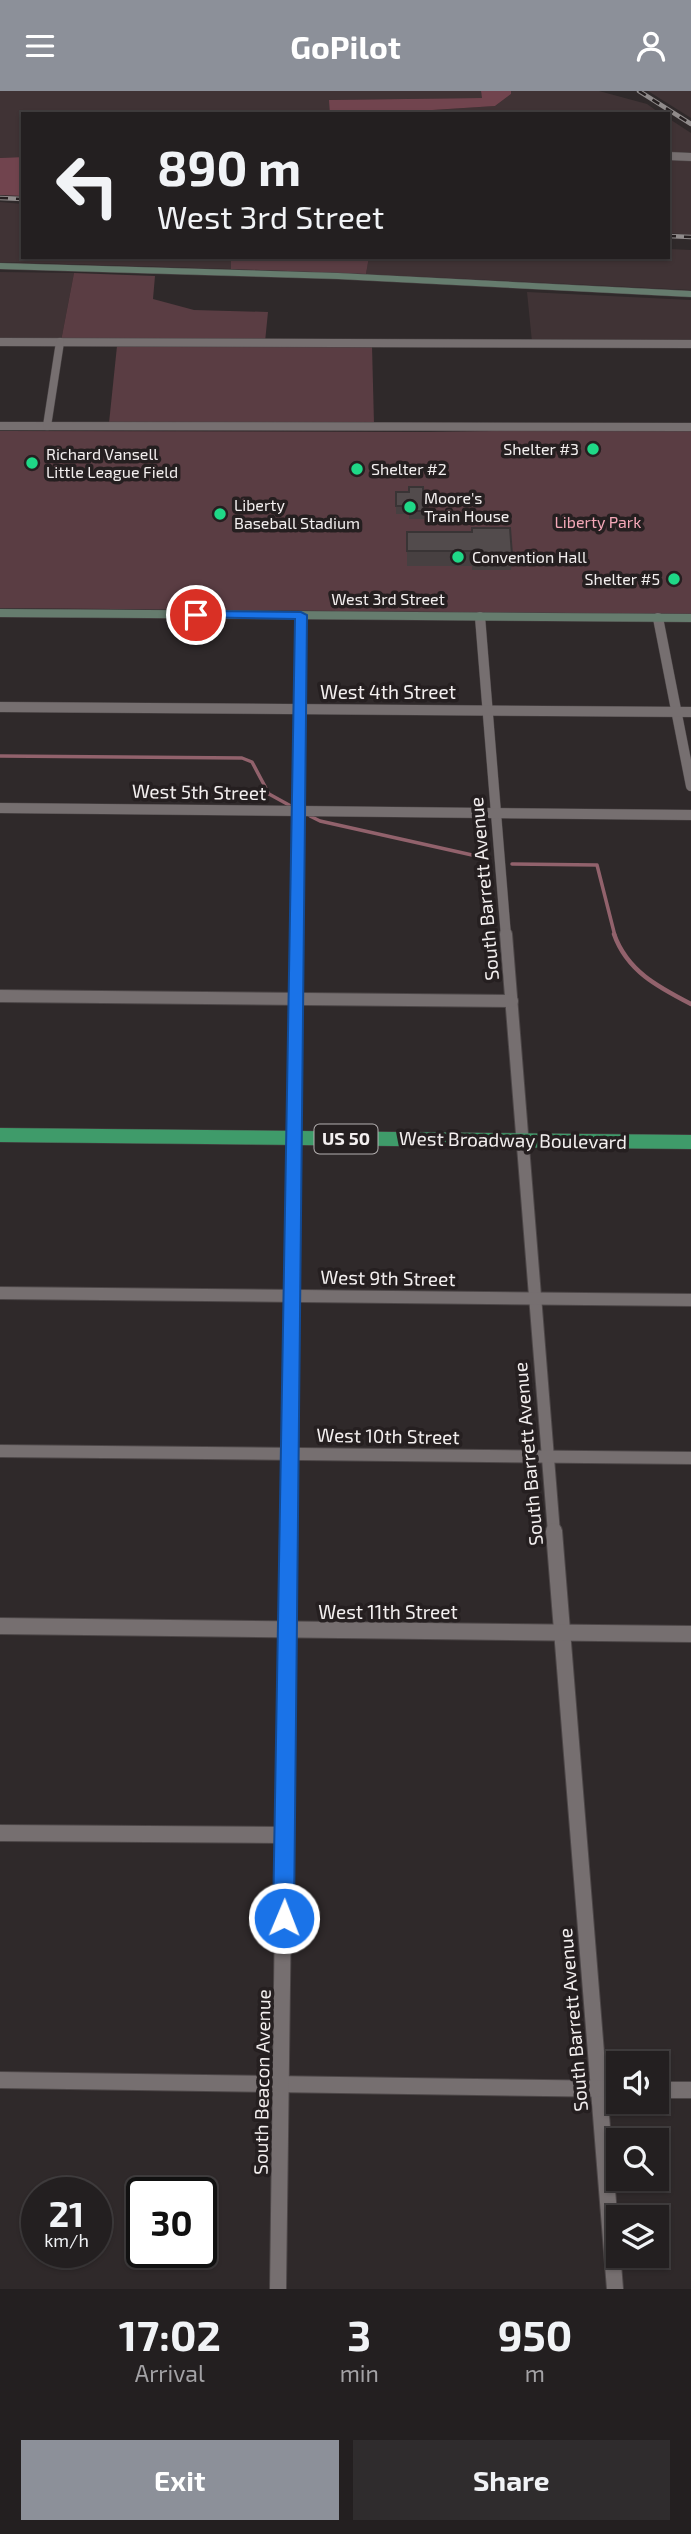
<!DOCTYPE html>
<html lang="en">
<head>
<meta charset="utf-8">
<style>
	:root { --surface:#231f20; --page:#2f2c2d; --text:#f1f3f6; --muted:#a3a2a5; --line:#403d3e; --accent:#8c9099 }
	body { margin:0; font-family:"Exo 2",sans-serif; background:var(--page); color:var(--text); height:100vh; display:flex; flex-direction:column; font-size:26px; white-space:nowrap }
	* { box-sizing:border-box; margin:0 }
	p { font-size:23px; color:var(--muted) }
	.icon { flex:none; width:38px; height:38px; fill:none; stroke:currentColor; stroke-width:2; stroke-linecap:round; stroke-linejoin:round }
	.map { position:relative; height:2198px; overflow:hidden }
	.details { display:flex; flex-direction:column; background:var(--surface); flex:1 }
	.details>* { flex:none }
	.banner { position:absolute; left:21px; top:21px; width:649px; height:147px; border-radius:0px; box-shadow:0 2px 5px #0004,0 0 0 2px var(--line); background:#231f20; color:var(--text); overflow:hidden }
	.controls { position:absolute; left:606px; top:1960px; display:grid; gap:14px }
	.controls a { display:grid; place-items:center; width:63px; height:63px; border-radius:0px; background:var(--surface); box-shadow:0 2px 5px #0004,0 0 0 2px var(--line); font-size:35px }
	.speed { position:absolute; left:21px; top:2086px; display:flex; gap:14px; font-size:35px; font-weight:700; text-align:center }
	.speed>* { display:grid; place-content:center; width:91px; height:91px; border-radius:50%; background:var(--surface); box-shadow:0 2px 5px #0004,0 0 0 2px var(--line); line-height:1 }
	.speed small { font-size:18px; font-weight:400 }
	.speed .limit { border:4px solid #111; border-radius:10px; background:#fff; color:#111 }
	.pin { position:absolute; display:grid; place-items:center; width:60px; height:60px; color:#fff; margin:-30px; border:4px solid #fff; border-radius:50%; box-shadow:0 2px 7px #0007 }
	.me { position:absolute; width:77px; margin:-38px; rotate:1deg; stroke-linejoin:round; filter:drop-shadow(0 0 5px #0008) }
	.turn { display:flex; align-items:center; gap:24px; height:147px; padding:0 21px; font-size:32px }
	.turn .icon { width:91px; height:91px; stroke-width:2.5 }
	.turn b { display:block; font-size:49px; line-height:60px }
	.eta { display:flex; justify-content:space-evenly; align-items:center; height:119px; text-align:center }
	.eta b { font-size:42px; font-weight:700; line-height:49px }
	.action { display:flex; gap:14px; margin-top:auto; padding:14px 21px }
	.action a { flex:1; height:80px; border-radius:0px; background:var(--accent); color:#fff; font-size:28px; font-weight:700; line-height:80px; text-align:center }
	.action a+a { background:var(--page); color:var(--text) }
	header { display:flex; justify-content:space-between; align-items:center; height:91px; padding:0 21px; background:var(--accent); color:#fff; font-size:32px; font-weight:700 }
	.map>svg:first-child { display:block }
	.built { fill:#403335 }
	.green { fill:#5a3d43 }
	.forest { fill:#71444e }
	.lines { fill:none; stroke-linecap:round; stroke-linejoin:round }
	.stream-far1 { stroke:#92626c; stroke-width:3.5 }
	.stream { stroke:#92626c; stroke-width:4.5 }
	.street-far3-casing { stroke:#4c4647; stroke-width:9 }
	.street-far2-casing { stroke:#4c4647; stroke-width:11 }
	.street-far1-casing { stroke:#4c4647; stroke-width:14 }
	.street-casing { stroke:#4c4647; stroke-width:18 }
	.secondary-casing { stroke:#4c4647; stroke-width:1 }
	.highway-casing { stroke:#4c4647; stroke-width:1 }
	.street-far3 { stroke:#766f70; stroke-width:8 }
	.street-far2 { stroke:#766f70; stroke-width:10 }
	.street-far1 { stroke:#766f70; stroke-width:12 }
	.street { stroke:#766f70; stroke-width:16 }
	.secondary { fill:#667c6e; fill-rule:evenodd }
	.highway { fill:#3f9b6a; fill-rule:evenodd }
	.rail-casing { stroke:#908b8b; stroke-width:4.5 }
	.rail { stroke:#251f20; stroke-width:2.5; stroke-dasharray:8; stroke-linecap:butt }
	.wall { fill:#474041 }
	.building { fill:#524b4c; stroke:#393435; stroke-width:2 }
	.route { fill:#1a73e8; stroke:#114b97; stroke-width:2 }
	.poi-dot { fill:#1fd887; stroke:#251f20; stroke-width:2.5 }
	.labels { text-anchor:middle; stroke-width:7; stroke-linejoin:round; paint-order:stroke }
	.far-poi-label { font-size:16px; fill:#f3efef; stroke:#251f20; text-anchor:start }
	.far-park-label { font-size:16px; fill:#f5a8b8; stroke:#251f20 }
	.far-street-label { font-size:16px; fill:#f3efef; stroke:#251f20 }
	.shield { fill:#251f20; stroke:#b5b1b1; stroke-width:2 }
	.shield-label { font-size:18px; font-weight:bold; fill:#f3efef }
	.street-label { font-size:19px; fill:#f3efef; stroke:#251f20 }
</style>
</head>
<body>
<header><svg class="icon" aria-label="menu" viewBox="0 0 24 24"><path d="M4 6h16M4 12h16M4 18h16"/></svg>GoPilot<svg class="icon" aria-label="person" viewBox="0 0 24 24"><circle cx="12" cy="8" r="4"/><path d="M4 21q1-7 8-7t8 7"/></svg></header>
<div class="map">
<svg width="691" height="2198" viewBox="0 0 691 2198">
	<rect width="100%" height="100%" fill="#2f292a"/>
	<g class="built">
		<polygon points="0,0 481,0 483,7 330,9 330,23 23,23 23,66 0,67"/>
		<polygon points="511,0 599,0 647,13 661,23 416,23 416,20 495,15 511,3"/>
		<polygon points="648,0 691,0 691,27"/>
		<polygon points="668,27 691,42 691,65 669,64"/>
		<polygon points="668,67 691,68 691,144 669,142"/>
		<polygon points="0,111 23,113 23,166 231,166 231,178 0,171"/>
		<polygon points="669,158 691,159 691,199 366,183 369,166 668,166"/>
		<polygon points="0,181 74,182 61,250 0,249"/>
		<polygon points="527,201 691,209 691,251 532,251"/>
	</g>
	<g class="green">
		<polygon points="231,166 369,166 366,183 231,178"/>
		<polygon points="74,182 155,185 153,208 194,219 268,221 265,251 61,250"/>
		<polygon points="117,255 372,255 374,333 109,332"/>
		<polygon points="691,337 691,523 0,517 0,340 428,341"/>
	</g>
	<g class="forest">
		<polygon points="481,0 511,0 511,3 495,15 417,20 416,23 330,23 329,9 482,7"/>
		<polygon points="23,66 23,105 0,104 0,67"/>
	</g>
	<g class="lines">
		<g class="stream-far1">
			<polyline points="0,665 242,667 252,671 269,703 289,714"/>
			<polyline points="310,725 320,730 490,768"/>
			<polyline points="512,773 597,774 615,845"/>
		</g>
		<path class="stream" d="M614,843C627,880 658,896 691,913"/>
		<g class="street-far3-casing">
			<g id="street-far3">
				<polyline points="668,65 691,66"/>
				<polyline points="0,251 691,253"/>
				<polyline points="0,335 691,336"/>
				<polyline points="47,335 60,251"/>
			</g>
		</g>
		<g class="street-far2-casing">
			<g id="street-far2">
				<polyline points="480,526 506,845"/>
				<polyline points="658,527 691,695"/>
				<polyline points="0,616 691,621"/>
				<polyline points="0,717 691,724"/>
				<polyline points="297,845 301,525"/>
			</g>
		</g>
		<g class="street-far1-casing">
			<g id="street-far1">
				<polyline points="506,843 554,1442"/>
				<polyline points="0,905 512,910"/>
				<polyline points="0,1202 691,1209"/>
				<polyline points="0,1360 691,1367"/>
				<polyline points="288,1442 297,843"/>
			</g>
		</g>
		<g class="street-casing">
			<g id="street">
				<polyline points="554,1440 615,2198"/>
				<polyline points="0,1535 691,1543"/>
				<polyline points="0,1742 285,1744"/>
				<polyline points="0,1989 618,1998"/>
				<polyline points="656,1999 691,1999"/>
				<polyline points="278,2198 288,1440"/>
			</g>
		</g>
		<g class="secondary-casing">
			<g id="secondary">
				<polygon points="0,172 338,182 691,200 691,206 338,188 0,178"/>
				<polygon points="0,518 691,523 691,531 0,526"/>
			</g>
		</g>
		<g class="highway-casing">
			<polygon id="highway" points="0,1037 691,1044 691,1058 0,1051"/>
		</g>
		<use href="#street-far3" class="street-far3"/>
		<use href="#street-far2" class="street-far2"/>
		<use href="#street-far1" class="street-far1"/>
		<use href="#street" class="street"/>
		<use href="#secondary" class="secondary"/>
		<use href="#highway" class="highway"/>
		<g class="rail-casing">
			<g id="rail">
				<polyline points="639,0 691,33"/>
				<polyline points="0,107 23,108"/>
				<polyline points="668,145 691,146"/>
			</g>
		</g>
		<use href="#rail" class="rail"/>
	</g>
	<g class="wall">
		<polygon points="423,396 424,428 409,428 409,423 396,423 396,401 409,401"/>
		<polygon points="407,441 512,464 511,479 472,479 472,475 407,475"/>
	</g>
	<g class="building">
		<polygon points="409,396 423,396 424,420 409,420 409,415 396,415 396,401 409,401"/>
		<polygon points="472,437 510,437 512,464 472,464 472,460 407,460 407,441 472,441"/>
	</g>
	<polygon class="route" points="196,520 301,521 307,524 294,1827 291,1833 284,1835 276,1833 273,1827 295,528 192,526 192,521"/>
	<g class="poi-dot">
		<circle cx="593" cy="358" r="7"/>
		<circle cx="32" cy="372" r="7"/>
		<circle cx="357" cy="378" r="7"/>
		<circle cx="410" cy="416" r="7"/>
		<circle cx="220" cy="423" r="7"/>
		<circle cx="458" cy="466" r="7"/>
		<circle cx="674" cy="488" r="7"/>
	</g>
	<g class="labels">
		<g class="far-poi-label">
			<text x="579" y="364" text-anchor="end">Shelter #3</text>
			<text x="46" y="369">Richard Vansell<tspan x="46" dy="18">Little League Field</tspan></text>
			<text x="371" y="384">Shelter #2</text>
			<text x="424" y="413">Moore's<tspan x="424" dy="18">Train House</tspan></text>
			<text x="234" y="420">Liberty<tspan x="234" dy="18">Baseball Stadium</tspan></text>
			<text x="472" y="472">Convention Hall</text>
			<text x="660" y="494" text-anchor="end">Shelter #5</text>
		</g>
		<g class="far-park-label">
			<text x="598" y="437">Liberty Park</text>
		</g>
		<g class="far-street-label">
			<text x="388" y="514">West 3rd Street</text>
		</g>
		<rect class="shield" x="314.5" y="1033.5" width="63" height="29" rx="5"/>
		<g class="shield-label">
			<text x="346" y="1054">US 50</text>
		</g>
		<g class="street-label">
			<text x="388" y="608">West 4th Street</text>
			<text transform="translate(199 701) rotate(1)" y="7">West 5th Street</text>
			<text transform="translate(484 798) rotate(-95)" y="7">South Barrett Avenue</text>
			<text transform="translate(513 1049) rotate(1)" y="7">West Broadway Boulevard</text>
			<text transform="translate(388 1187) rotate(1)" y="7">West 9th Street</text>
			<text transform="translate(388 1345) rotate(1)" y="7">West 10th Street</text>
			<text transform="translate(528 1363) rotate(-95)" y="7">South Barrett Avenue</text>
			<text x="388" y="1528">West 11th Street</text>
			<text transform="translate(573 1929) rotate(-95)" y="7">South Barrett Avenue</text>
			<text transform="translate(262 1991) rotate(-89)" y="7">South Beacon Avenue</text>
		</g>
	</g>
</svg>
<div class="controls">
<a><svg class="icon" aria-label="sound" viewBox="0 0 24 24"><path d="M4 9h4l5-4v14l-5-4H4zM17 9q2 3 0 6"/></svg></a>
<a><svg class="icon" aria-label="search" viewBox="0 0 24 24"><circle cx="10" cy="10" r="6"/><path d="M15 15l6 6"/></svg></a>
<a><svg class="icon" aria-label="layers" viewBox="0 0 24 24"><path d="M12 4l9 5-9 5-9-5zM3 14l9 5 9-5"/></svg></a>
</div>
<div class="speed"><div>21<small>km/h</small></div><div class="limit">30</div></div>
<div class="pin" style="left:196px;top:524px;background:#d93025"><svg class="icon" aria-label="arrive" viewBox="0 0 24 24"><path d="M6 21V4h12l-3 4 3 4H6"/></svg></div>
<svg class="me" style="left:284px;top:1827px" viewBox="-20 -20 40 40"><circle r="17" fill="#1a73e8" stroke="#fff" stroke-width="3"/><path d="M0-11L8 9 0 5-8 9z" fill="#fff"/></svg>
<div class="banner">
<div class="turn"><svg class="icon" aria-label="left" viewBox="0 0 24 24"><path d="M17 20v-9H6M10 6l-5 5 5 5"/></svg><div><b>890 m</b>West 3rd Street</div></div>
</div>
</div>
<section class="details">
<div class="eta">
<div><b>17:02</b><p>Arrival</p></div>
<div><b>3</b><p>min</p></div>
<div><b>950</b><p>m</p></div>
</div>
<div class="action"><a>Exit</a><a>Share</a></div>
</section>
</body>
</html>
